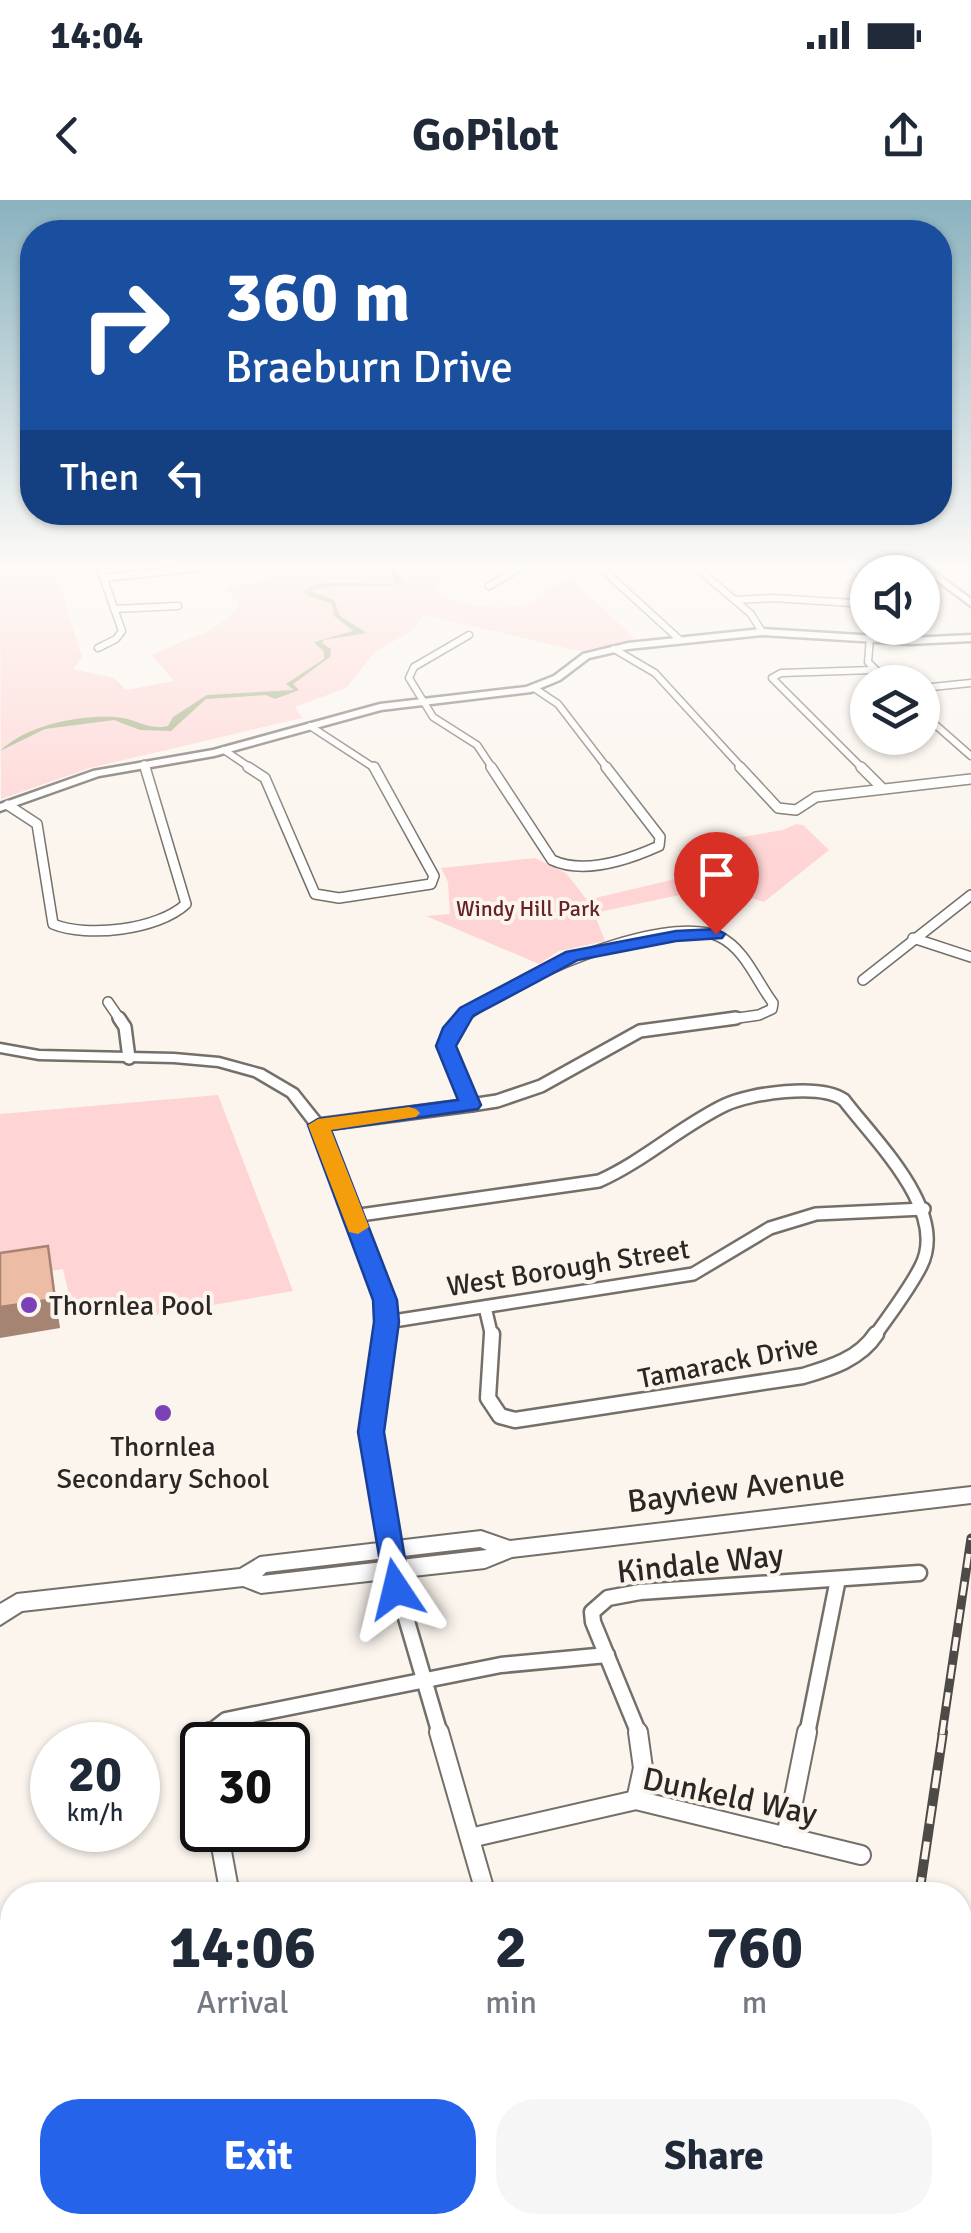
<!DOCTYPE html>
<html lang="en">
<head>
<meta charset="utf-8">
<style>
	:root { --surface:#fff; --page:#f6f6f7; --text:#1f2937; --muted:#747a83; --accent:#2563eb }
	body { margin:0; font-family:Signika,sans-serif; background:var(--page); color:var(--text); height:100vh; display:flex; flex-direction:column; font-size:38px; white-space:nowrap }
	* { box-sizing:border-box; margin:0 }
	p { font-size:32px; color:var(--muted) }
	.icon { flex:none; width:55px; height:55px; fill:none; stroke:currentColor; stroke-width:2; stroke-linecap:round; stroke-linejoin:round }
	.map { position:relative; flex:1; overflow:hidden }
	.sheet { position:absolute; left:0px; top:1682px; width:972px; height:352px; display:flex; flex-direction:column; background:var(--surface); border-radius:40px 40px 0 0; box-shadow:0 2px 8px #0004 }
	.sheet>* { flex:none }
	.banner { position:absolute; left:20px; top:20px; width:932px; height:305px; border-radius:40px; box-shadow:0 2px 8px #0004; background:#1a4fa0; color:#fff; overflow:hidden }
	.tools { position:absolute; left:850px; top:355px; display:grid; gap:20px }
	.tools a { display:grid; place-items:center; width:90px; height:90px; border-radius:50%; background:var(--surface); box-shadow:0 2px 8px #0004; font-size:50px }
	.speed { position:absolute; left:30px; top:1522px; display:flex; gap:20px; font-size:50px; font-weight:700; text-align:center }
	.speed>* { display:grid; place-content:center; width:130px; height:130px; border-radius:50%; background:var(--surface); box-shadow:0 2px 8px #0004; line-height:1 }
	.speed small { font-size:25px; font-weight:400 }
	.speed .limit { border:5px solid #111; border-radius:15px; background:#fff; color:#111 }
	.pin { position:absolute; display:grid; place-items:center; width:85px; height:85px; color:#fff; margin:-102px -42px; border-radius:50% 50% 50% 0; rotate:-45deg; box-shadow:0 0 10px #0007 }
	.pin .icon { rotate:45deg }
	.me { position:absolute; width:110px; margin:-55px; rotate:350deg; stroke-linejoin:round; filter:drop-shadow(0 0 8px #0008) }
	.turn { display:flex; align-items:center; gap:35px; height:210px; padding:0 40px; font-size:45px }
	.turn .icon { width:130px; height:130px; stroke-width:2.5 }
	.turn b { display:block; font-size:70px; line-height:85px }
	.then { display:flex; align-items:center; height:95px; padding:0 40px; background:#0003; gap:20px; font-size:38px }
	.eta { display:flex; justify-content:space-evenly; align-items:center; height:170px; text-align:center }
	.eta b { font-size:60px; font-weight:700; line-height:70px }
	.action { display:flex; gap:20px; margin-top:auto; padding:20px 40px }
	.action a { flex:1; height:115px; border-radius:40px; background:var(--accent); color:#fff; font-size:40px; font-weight:700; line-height:115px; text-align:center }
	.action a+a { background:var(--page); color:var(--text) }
	.status { display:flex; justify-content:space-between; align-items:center; height:70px; padding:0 50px; background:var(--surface); direction:ltr }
	.status svg { height:28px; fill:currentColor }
	header { display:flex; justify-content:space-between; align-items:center; height:130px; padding:0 40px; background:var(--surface); font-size:45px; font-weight:700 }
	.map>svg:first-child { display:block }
	.green { fill:#fed5d4 }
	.water { fill:#9eae81 }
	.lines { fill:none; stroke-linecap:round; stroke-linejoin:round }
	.minor-far4-casing { stroke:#756f69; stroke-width:9 }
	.minor-far3-casing { stroke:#756f69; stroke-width:12 }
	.minor-far2-casing { stroke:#756f69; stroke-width:16 }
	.minor-far1-casing { stroke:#756f69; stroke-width:19 }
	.minor-casing { stroke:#756f69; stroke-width:22 }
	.tertiary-casing { stroke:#756f69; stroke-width:5 }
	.secondary-casing { stroke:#756f69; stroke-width:4 }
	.minor-far4 { stroke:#fff; stroke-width:6 }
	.minor-far3 { stroke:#fff; stroke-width:9 }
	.minor-far2 { stroke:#fff; stroke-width:11 }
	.minor-far1 { stroke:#fff; stroke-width:14 }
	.minor { stroke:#fff; stroke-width:18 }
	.tertiary { fill:#fff; fill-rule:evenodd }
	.secondary { fill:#fff; fill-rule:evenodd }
	.rail-far1-casing { stroke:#4e4a47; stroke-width:9 }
	.rail-casing { stroke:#4e4a47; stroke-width:10 }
	.rail-far1 { stroke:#fbf5ee; stroke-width:5; stroke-dasharray:14; stroke-linecap:butt }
	.rail { stroke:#fbf5ee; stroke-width:6; stroke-dasharray:18; stroke-linecap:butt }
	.shaded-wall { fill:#a68474 }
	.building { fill:#edbca5; stroke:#a68474; stroke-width:2.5 }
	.route { fill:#2563eb; stroke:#184099; stroke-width:2.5 }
	.slow { fill:#f59e0b }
	.poi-dot { fill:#7b41b8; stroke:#fbf5ee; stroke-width:4 }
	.labels { text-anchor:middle; stroke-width:8; stroke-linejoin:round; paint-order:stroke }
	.far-park-label { font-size:22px; fill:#652326; stroke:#fbf5ee }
	.street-label { font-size:28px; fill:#2a2725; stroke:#fbf5ee }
	.poi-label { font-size:28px; fill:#2a2725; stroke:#fbf5ee; text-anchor:start }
	.near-street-label { font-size:32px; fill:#2a2725; stroke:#fbf5ee }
</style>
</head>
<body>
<div class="status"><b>14:04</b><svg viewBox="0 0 49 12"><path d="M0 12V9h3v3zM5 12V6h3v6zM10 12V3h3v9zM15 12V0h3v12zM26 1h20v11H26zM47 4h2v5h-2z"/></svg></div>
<header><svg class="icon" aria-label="back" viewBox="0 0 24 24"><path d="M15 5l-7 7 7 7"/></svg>GoPilot<svg class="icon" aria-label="share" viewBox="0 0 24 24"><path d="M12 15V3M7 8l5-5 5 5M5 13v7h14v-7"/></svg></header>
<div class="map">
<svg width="971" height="2033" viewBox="0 0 971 2033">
	<rect width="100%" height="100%" fill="#fbf5ee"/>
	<g class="green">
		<path d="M0,368H54L82,457L73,469L114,478L126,490L174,481L152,455C182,439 217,434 239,406L227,388L318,368H461L437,382L434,391C450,405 509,413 529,403C544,395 553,383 570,377L637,441L579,451L425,415L411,431L375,452L346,488L295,507L302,518L90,568L1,599Z"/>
		<polygon points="796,624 803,625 829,650 764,702 718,687 594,713 605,741 559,751 539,764 426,716 450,714 448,682 441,668 535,658 566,673 587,700 705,672 690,646 783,630"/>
		<polygon points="218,895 293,1091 134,1119 71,1104 63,1069 0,1079 0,914"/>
	</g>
	<path class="water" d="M393,368H402L396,371L404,383C372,390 340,381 310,391L334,400L340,416L367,433L324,440L322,443L331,449L330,457L293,484L299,490L275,499L266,495L206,499L171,531L140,530L114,520L45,529L0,551C27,525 77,515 116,517C135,518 149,531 168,526L173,517L207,495L294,490L286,484L324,459V452L314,442L353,431L334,416L332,404L306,395L304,390C331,375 366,388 395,383L390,372Z"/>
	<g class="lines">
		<g class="minor-far4-casing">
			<g id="minor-far4">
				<polyline points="601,368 680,440"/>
				<polyline points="697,368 751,414 762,432"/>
				<polyline points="855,368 868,378"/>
				<polyline points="103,378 197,368"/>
				<polyline points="489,386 520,368"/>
				<polyline points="735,400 773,398 868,404"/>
				<polyline points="114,409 178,406"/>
				<polyline points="469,435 414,467 409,478 433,517 477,545 493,569"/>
				<polyline points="870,438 868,462 888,482"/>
				<polyline points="98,448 116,439 122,431 100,368"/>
				<polyline points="614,449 655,473 743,569"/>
				<polyline points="534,488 558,504 608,569"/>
				<polyline points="922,488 971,483"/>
				<polyline points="922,513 971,556"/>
				<polyline points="310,526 376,569"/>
				<polyline points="224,550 252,569"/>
				<polyline points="144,564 146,569"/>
				<polyline points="863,569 772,478 781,473 873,470"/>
			</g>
		</g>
		<g class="minor-far3-casing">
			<g id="minor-far3">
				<polyline points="248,567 265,578 315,694 339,698 431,684 434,676 374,567"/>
				<path d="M491,567L552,660C584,675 628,660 659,646L660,637L606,567"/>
				<polyline points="740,567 778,608 796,610 816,597 971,579"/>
				<polyline points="861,567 883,589"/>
				<path d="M8,605L37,624L53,724C87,738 158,730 186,704L145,567"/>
				<polyline points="913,738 971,757"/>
				<polyline points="863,780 971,695"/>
				<polyline points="108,802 121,821"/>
				<path d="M460,821C503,783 665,710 720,737C745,749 757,782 773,803L772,809L759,815L717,821"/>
			</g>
		</g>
		<g class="minor-far2-casing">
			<g id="minor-far2">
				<polyline points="119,818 125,827 129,858"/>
				<polyline points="462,818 447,841 447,849 471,905"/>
				<polyline points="471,905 497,901 541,886 640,831 736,818"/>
				<polyline points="318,925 471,905"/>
				<path d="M353,1016L599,981C644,961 681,926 725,905C750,893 821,883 844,900C875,941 949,1011 921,1066C909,1090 890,1114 874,1137"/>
				<polyline points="485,1107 492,1137"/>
				<polyline points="387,1122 693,1074 770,1028 816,1014 924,1009"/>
			</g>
		</g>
		<g class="minor-far1-casing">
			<g id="minor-far1">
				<path d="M492,1134L488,1198L500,1216L515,1220L803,1176C830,1168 860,1159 876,1134"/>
				<polyline points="392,1370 440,1534"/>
				<polyline points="208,1534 226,1520 501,1465 607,1455"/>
				<polyline points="639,1534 593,1422 592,1412 608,1398 640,1392 919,1373"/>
				<polyline points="807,1534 838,1379"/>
			</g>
		</g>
		<g class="minor-casing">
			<g id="minor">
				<polyline points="439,1532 486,1695"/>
				<polyline points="204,1545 209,1532"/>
				<polyline points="636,1600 643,1568 638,1532"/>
				<polyline points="218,1630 230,1695"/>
				<polyline points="786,1637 807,1532"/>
				<polyline points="470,1638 636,1600 861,1655"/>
				<polyline points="0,1999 2,2033"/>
				<polyline points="287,2022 289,2033"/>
				<polyline points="582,2022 584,2033"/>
			</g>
		</g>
		<g class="tertiary-casing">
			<g id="tertiary">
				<polygon points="920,368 929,368 971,399 971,406"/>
				<polygon points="762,429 910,438 971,435 971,441 910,444 762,435 628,449 589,458 560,480 531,492 381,510 214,556 99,576 0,611 0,604 93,571 213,550 380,504 526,487 554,476 583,454 628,443"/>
				<polygon points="0,844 39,851 174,854 219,858 263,870 297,890 325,925 393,1100 395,1122 380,1219 399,1358 397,1363 390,1365 383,1363 381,1358 362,1219 379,1122 377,1100 311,926 288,896 254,876 218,866 174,862 39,859 0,852"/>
			</g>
		</g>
		<g class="secondary-casing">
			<path id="secondary" d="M971,1287V1303L512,1357L485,1368L261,1393L243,1386L22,1411L0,1425V1404L17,1394L240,1369L260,1357L481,1331L510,1341ZM480,1347L487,1350L262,1376L266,1372Z"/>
		</g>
		<use href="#minor-far4" class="minor-far4"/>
		<use href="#minor-far3" class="minor-far3"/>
		<use href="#minor-far2" class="minor-far2"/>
		<use href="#minor-far1" class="minor-far1"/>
		<use href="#minor" class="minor"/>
		<use href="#tertiary" class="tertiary"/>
		<use href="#secondary" class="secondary"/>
		<g class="rail-far1-casing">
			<polyline id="rail-far1" points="942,1534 971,1338"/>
		</g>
		<g class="rail-casing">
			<g id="rail">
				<polyline points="919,1695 943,1532"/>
				<polyline points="873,2033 875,2022"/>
				<polyline points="890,2033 891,2022"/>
			</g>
		</g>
		<use href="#rail-far1" class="rail-far1"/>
		<use href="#rail" class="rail"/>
	</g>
	<polygon class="shaded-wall" points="48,1046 60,1128 0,1138 0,1107"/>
	<polygon class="building" points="48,1046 55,1099 0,1107 0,1053"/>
	<linearGradient id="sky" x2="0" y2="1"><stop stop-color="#8ab2bf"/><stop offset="0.56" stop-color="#fdfaf7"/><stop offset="1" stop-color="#fdfaf7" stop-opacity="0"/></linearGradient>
	<rect width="971" height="653" fill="url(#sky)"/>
	<polygon class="route" points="716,729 725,734 722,738 676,741 578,760 473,816 456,846 481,905 478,909 331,930 397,1100 399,1122 384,1232 410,1389 406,1397 396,1400 386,1397 358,1232 374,1122 373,1100 308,925 318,919 458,900 436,846 443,828 460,808 566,752 676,731"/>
	<polygon class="slow" points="409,907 416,909 420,913 416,917 331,930 369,1027 358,1034 349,1032 308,925 318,919"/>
	<g class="poi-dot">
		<circle cx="29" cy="1105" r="10"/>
		<circle cx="163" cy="1213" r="10"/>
	</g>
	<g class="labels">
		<g class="far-park-label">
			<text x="528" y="716">Windy Hill Park</text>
		</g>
		<g class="street-label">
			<text transform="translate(568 1067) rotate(-9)" y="10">West Borough Street</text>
			<text transform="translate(728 1161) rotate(-11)" y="10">Tamarack Drive</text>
		</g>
		<g class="poi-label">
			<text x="49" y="1115">Thornlea Pool</text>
			<text x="163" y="1256" text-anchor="middle">Thornlea<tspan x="163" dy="32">Secondary School</tspan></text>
		</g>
		<g class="near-street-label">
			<text transform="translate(736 1288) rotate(-7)" y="11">Bayview Avenue</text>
			<text transform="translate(700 1363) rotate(-6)" y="11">Kindale Way</text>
			<text transform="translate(730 1596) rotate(12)" y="11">Dunkeld Way</text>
		</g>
	</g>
</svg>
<div class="tools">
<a><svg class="icon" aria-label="sound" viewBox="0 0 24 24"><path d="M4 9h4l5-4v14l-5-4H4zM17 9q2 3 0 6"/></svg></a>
<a><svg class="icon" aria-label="layers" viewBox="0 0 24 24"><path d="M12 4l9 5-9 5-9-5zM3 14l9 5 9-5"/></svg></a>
</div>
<div class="speed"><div>20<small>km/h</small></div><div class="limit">30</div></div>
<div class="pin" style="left:716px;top:734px;background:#d93025"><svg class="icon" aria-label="arrive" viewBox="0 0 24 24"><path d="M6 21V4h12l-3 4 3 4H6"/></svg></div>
<svg class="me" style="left:396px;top:1389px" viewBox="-20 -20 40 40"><path d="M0-17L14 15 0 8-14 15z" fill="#2563eb" stroke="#fff" stroke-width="4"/></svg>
<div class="banner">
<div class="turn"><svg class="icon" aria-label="right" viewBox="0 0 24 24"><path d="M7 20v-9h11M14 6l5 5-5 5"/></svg><div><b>360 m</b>Braeburn Drive</div></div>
<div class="then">Then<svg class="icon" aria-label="left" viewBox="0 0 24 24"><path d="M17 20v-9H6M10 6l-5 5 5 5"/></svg></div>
</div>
<section class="sheet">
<div class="eta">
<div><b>14:06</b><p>Arrival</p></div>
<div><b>2</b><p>min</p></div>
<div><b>760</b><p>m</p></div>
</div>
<div class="action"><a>Exit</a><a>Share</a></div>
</section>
</div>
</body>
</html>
